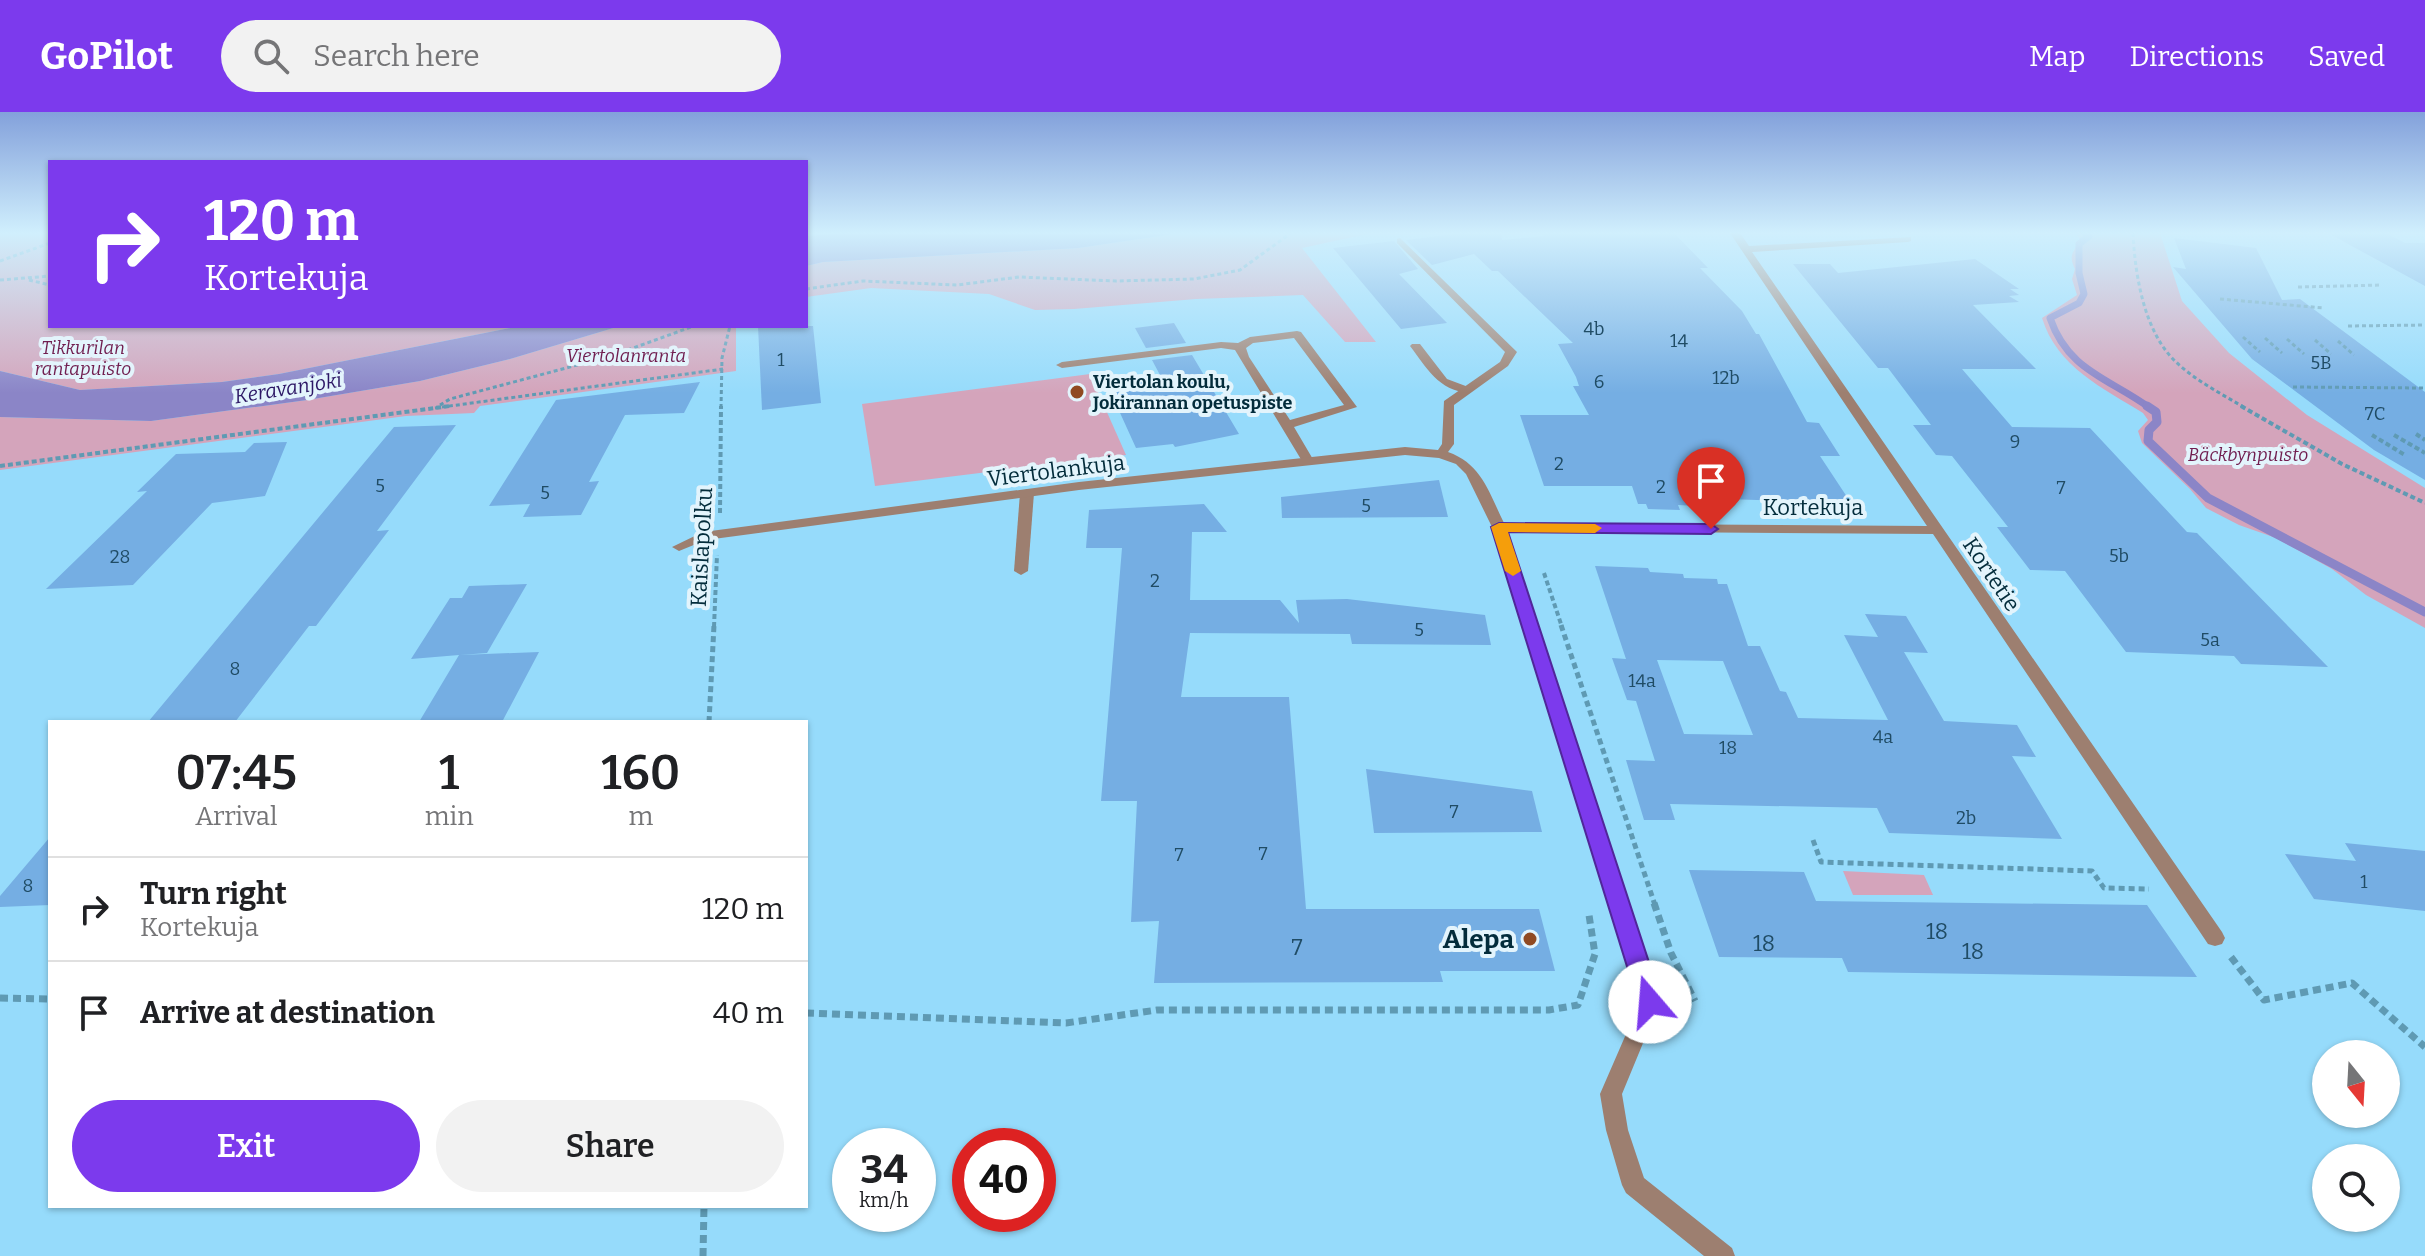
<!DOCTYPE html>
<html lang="en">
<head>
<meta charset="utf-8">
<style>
	:root { --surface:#fff; --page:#f2f2f2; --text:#202124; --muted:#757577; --line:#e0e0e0; --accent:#7c3aed }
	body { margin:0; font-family:Bitter,serif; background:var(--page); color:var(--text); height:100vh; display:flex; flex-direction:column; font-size:30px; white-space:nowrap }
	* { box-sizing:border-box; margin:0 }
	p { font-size:26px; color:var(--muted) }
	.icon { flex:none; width:44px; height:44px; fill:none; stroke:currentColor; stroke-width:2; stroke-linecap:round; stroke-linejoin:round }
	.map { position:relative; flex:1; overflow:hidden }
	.side { position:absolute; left:48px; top:608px; width:760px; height:488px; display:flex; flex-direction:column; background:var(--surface); border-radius:0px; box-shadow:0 2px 6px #0004 }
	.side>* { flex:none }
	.guide { position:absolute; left:48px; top:48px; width:760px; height:168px; border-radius:0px; box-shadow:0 2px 6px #0004; background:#7c3aed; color:#fff; overflow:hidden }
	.needle { width:52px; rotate:162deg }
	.controls { position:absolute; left:2312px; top:928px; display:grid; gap:16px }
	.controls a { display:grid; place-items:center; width:88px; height:88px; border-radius:50%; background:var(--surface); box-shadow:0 2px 6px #0004; font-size:40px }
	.speed { position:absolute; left:832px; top:1016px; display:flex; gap:16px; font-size:40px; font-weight:700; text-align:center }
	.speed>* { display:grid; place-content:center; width:104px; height:104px; border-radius:50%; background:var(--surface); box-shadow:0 2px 6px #0004; line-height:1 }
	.speed small { font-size:20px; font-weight:400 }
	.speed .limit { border:12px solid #d22; background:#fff; color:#111 }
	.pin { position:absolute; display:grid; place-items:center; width:68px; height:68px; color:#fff; margin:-82px -34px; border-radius:50% 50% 50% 0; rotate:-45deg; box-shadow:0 0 8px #0007 }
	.pin .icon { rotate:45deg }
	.me { position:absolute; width:88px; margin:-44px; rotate:342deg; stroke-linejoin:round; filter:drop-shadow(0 0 6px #0008) }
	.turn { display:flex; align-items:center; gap:28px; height:168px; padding:0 24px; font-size:36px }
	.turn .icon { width:104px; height:104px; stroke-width:2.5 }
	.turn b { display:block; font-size:56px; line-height:68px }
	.eta { display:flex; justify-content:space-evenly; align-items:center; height:136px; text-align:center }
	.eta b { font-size:48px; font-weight:600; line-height:56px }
	.button { display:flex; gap:16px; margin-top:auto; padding:16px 24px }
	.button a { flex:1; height:92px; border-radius:48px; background:var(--accent); color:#fff; font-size:32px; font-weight:600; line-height:92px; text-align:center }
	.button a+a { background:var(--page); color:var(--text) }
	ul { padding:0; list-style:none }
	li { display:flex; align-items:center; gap:24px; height:104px; padding:0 24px; border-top:2px solid var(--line) }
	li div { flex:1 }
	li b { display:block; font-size:30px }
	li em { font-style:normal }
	header { display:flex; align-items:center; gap:48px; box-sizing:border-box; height:112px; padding:0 40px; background:var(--accent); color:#fff }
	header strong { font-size:38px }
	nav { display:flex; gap:44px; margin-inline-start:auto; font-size:28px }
	.search { width:560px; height:72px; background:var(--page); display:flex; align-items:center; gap:20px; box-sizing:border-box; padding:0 28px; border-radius:44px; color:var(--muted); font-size:30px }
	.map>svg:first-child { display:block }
	.green { fill:#d4a4bb }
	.water { fill:#8b85c7 }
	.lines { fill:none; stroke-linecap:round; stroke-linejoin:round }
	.stream-far1 { stroke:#8b85c7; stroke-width:7 }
	.stream { stroke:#8b85c7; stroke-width:9 }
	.building { fill:#75aee3; fill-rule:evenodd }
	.path-far3 { stroke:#5f9ab3; stroke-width:3; stroke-dasharray:4 3; stroke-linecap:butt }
	.path-far2 { stroke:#5f9ab3; stroke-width:4; stroke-dasharray:5 3; stroke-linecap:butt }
	.path-far1 { stroke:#5f9ab3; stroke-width:5; stroke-dasharray:6 4; stroke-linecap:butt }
	.path { stroke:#5f9ab3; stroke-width:7; stroke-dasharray:8 5; stroke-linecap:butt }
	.service { fill:#9d7f70; fill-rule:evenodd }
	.minor { fill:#9d7f70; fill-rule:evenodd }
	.tertiary { fill:#9d7f70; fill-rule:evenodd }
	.route { fill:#7c3aed; stroke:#51269a; stroke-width:2 }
	.slow { fill:#f59e0b }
	.poi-dot { fill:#904a22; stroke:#e3f4fc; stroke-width:3 }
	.labels { text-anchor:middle; stroke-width:8; stroke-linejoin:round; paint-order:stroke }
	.number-label { font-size:18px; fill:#204c65 }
	.far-park-label { font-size:18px; font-style:italic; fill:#701d4f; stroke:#e3f4fc }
	.far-poi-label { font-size:18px; font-weight:bold; fill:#032c3b; stroke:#e3f4fc; text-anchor:start }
	.far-water-label { font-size:20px; font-style:italic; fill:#2c1765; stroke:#e3f4fc }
	.street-label { font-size:22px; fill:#032c3b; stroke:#e3f4fc }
	.near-number-label { font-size:22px; fill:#204c65 }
	.near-poi-label { font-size:26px; font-weight:bold; fill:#032c3b; stroke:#e3f4fc; text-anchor:end }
</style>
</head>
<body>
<header>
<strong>GoPilot</strong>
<div class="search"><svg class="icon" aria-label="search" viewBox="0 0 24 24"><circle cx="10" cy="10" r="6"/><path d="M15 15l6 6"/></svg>Search here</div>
<nav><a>Map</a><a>Directions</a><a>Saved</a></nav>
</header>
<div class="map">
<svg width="2425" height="1144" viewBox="0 0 2425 1144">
	<rect width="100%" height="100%" fill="#96dbfb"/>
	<g class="green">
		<polygon points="0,121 50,121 50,214 520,214 279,262 222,270 80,278 0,259"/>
		<polygon points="1180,121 1371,121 1302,136 1376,230 1345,230 1303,183 1196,187 1074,197 1035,198 989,182 871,176 806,185 806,154 823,150 1078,136"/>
		<path d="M2076,121H2160L2182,189L2229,241L2307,303L2425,376V516L2366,483L2332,457L2276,426L2239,413L2206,396L2190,377L2142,331L2138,319L2148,308L2143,301C2103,276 2057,255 2042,206L2077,183L2072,167L2075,157C2068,143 2073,140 2081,129Z"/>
		<polygon points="620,214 736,214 736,259 480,294 474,301 406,304 0,358 0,305 151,309 307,288 420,269 510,247"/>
		<polygon points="1090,262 1126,343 875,374 862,292"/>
		<polygon points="1843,759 1924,763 1933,783 1853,783"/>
	</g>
	<g class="water">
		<polygon points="844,121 1180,121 1078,136 823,150 806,154 806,124"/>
		<polygon points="520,214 620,214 510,247 420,269 307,288 151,309 0,305 0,259 80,278 222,270 279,262"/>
	</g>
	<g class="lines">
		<path class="stream-far1" d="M2086,121L2089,124L2079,132V161L2084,182L2079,191L2050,206C2068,259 2109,266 2150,296"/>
		<polyline class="stream" points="2147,294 2156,300 2157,310 2149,318 2148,329 2208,386 2425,500"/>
	</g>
	<g class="building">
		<polygon points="1462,121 1501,121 1502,128 1544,124 1541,121 1674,121 1708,156 1700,156 1742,199 1756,222 1759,222 1807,310 1819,311 1840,344 1820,344 1851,391 1695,386 1698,394 1678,393 1680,398 1648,397 1646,392 1638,392 1632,374 1544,374 1520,303 1589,303 1573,274 1579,274 1576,265 1558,232 1573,231 1498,159 1492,159 1474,142 1432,153 1406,128"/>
		<polygon points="2328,121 2386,121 2405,131 2425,131 2425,174"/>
		<polygon points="2174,126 2256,136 2282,188 2300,187 2425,280 2425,368 2374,338 2252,247 2173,155 2186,157"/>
		<polygon points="1394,129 1418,157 1399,162 1447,211 1401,217 1333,136"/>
		<polygon points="1975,147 2019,177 2010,177 2019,183 2009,184 2019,190 1973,193 2036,257 1962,257 2012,315 2090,316 2187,420 2197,421 2328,555 2241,552 2234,544 2126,540 2065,459 2030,458 1997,415 2008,415 1952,344 1936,343 1913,313 1931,313 1888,256 1878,256 1793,152 1830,152 1838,161"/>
		<polygon points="1174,211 1186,231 1146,236 1135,216"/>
		<polygon points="758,214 813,214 821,291 762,298"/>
		<polygon points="1192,243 1239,322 1175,335 1173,332 1136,336 1106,270 1160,263 1152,248"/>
		<polygon points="700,270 684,301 625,303 589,370 599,369 581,403 523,405 530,392 489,394 556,288"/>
		<polygon points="456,313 377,419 389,418 316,514 309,514 235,610 148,610 394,315"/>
		<polygon points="287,330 265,384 212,391 133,473 46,477 147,379 137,380 176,342 245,340 254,331"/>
		<polygon points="1439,368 1448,405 1282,406 1281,385"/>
		<polygon points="1204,392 1227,420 1192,420 1190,488 1280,488 1299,511 1296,488 1347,487 1485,503 1491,533 1352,532 1350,522 1190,521 1181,585 1289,585 1306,797 1539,797 1555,859 1440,859 1443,870 1154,871 1159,809 1131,810 1137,689 1101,689 1122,436 1086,436 1089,398"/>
		<path d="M1595,454L1648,456L1650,460L1683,462L1684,466L1717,467L1718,472H1727L1748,534H1760L1780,579L1786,580L1798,606L1888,608L1844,523L1878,525L1865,502L1906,504L1928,541L1904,540L1944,609L2017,613L2036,645L2012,644L2062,727L1889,721L1877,696L1670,692L1675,708H1644L1626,648L1655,649L1636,589L1627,588L1612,546L1626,547ZM1657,548L1723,549L1753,623L1684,622Z"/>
		<polygon points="527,472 487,541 460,543 539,540 502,610 419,610 459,543 411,547 450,486 462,486 469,474"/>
		<polygon points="1366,657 1532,679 1542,720 1374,721"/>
		<polygon points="50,725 50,793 0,795 0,784"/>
		<polygon points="2345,731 2425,739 2425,799 2314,787 2285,742 2356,749"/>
		<polygon points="1689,758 1804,760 1816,789 2147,793 2197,865 1848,860 1842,846 1719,845"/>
	</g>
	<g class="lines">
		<g class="path-far3">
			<path d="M2133,121C2135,163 2144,220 2176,250C2196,269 2222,282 2245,296"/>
			<polyline points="0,149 50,131"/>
			<polyline points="0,168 50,164"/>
			<polyline points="29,168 50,173"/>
			<polyline points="2298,175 2381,173"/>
			<polyline points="806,177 863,169 957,173 1019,165 1116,169 1194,167 1240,158 1291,121"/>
			<polyline points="2220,187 2324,196"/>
			<polyline points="2348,214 2425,213"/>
			<polyline points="2243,225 2260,240"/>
			<polyline points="2265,226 2282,241"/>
			<polyline points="2287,227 2304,242"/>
			<polyline points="2315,228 2331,242"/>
			<polyline points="2338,229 2354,243"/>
			<polyline points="2293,275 2425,276"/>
			<polyline points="440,293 450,287 611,244 694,214"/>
			<polyline points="435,296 723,257"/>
			<polyline points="721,296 722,246 730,214"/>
		</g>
		<g class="path-far2">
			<polyline points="2241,294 2342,352 2425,391"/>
			<polyline points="2416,322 2425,328"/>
			<polyline points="2372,323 2405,343"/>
			<polyline points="2394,323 2425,341"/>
			<polyline points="0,354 450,294"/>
			<polyline points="720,401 721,294"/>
			<polyline points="1544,461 1562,515"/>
			<polyline points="714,515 717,443"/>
		</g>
		<g class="path-far1">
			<polyline points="1561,513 1655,793"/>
			<polyline points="709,610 714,513"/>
			<polyline points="1813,728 1821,750 2092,759 2104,776 2149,777"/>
		</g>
		<g class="path">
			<polyline points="1654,791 1671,841 1695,889"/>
			<polyline points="2231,845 2264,888 2352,871 2425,935"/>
			<polyline points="0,886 50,887"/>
			<polyline points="806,901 1066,911 1157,898 1549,898 1578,893 1595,842 1589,803"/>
			<polyline points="703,1144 704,1094"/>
		</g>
		<g class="service">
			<path d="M1297,219L1301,220L1357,295L1294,315L1314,349L1308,353L1302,349L1235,238L1221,236L1062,256L1056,253L1062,250L1221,230L1238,231L1250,225ZM1294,226L1344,293L1290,308L1249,245L1246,236L1253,231Z"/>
			<path d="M1412,232H1420L1447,267L1471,276V280C1441,282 1426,255 1410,234Z"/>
			<polygon points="1027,377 1034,381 1028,459 1021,463 1014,459 1020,381"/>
		</g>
		<path class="minor" d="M1730,121H1740L1749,134L1911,125V129L1908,130L1752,140L2222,820L2225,826L2222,832L2215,834L2208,832L1933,422L1507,419L1608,734L1605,739H1593L1590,734L1492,415L1466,362L1456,352L1439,346L1405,343L1079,378L706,428L679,439L672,435L703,420L1079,370L1405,335L1438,338L1442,332L1444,289L1500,250L1505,240L1397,131V127L1400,126L1517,240L1508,254L1454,293V332L1448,340C1482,352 1489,381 1504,411L1927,414Z"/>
		<polygon class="tertiary" points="1599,727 1605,729 1608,734 1660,890 1622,982 1628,1018 1644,1066 1732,1136 1735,1144 1704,1144 1626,1081 1622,1073 1606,1018 1600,982 1640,890 1590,734 1593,729"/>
	</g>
	<linearGradient id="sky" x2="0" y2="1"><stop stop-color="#83a1db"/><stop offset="0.43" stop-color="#d0effd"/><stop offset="1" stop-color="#d0effd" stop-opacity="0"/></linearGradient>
	<rect width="2425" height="281" fill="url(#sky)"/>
	<polygon class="route" points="1499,411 1711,412 1718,417 1711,422 1508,420 1662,890 1658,897 1650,900 1642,897 1638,890 1491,415"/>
	<polygon class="slow" points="1499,411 1595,412 1602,416 1595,421 1508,420 1521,459 1513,464 1505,459 1491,415"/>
	<g class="poi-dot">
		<circle cx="1077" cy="280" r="8"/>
		<circle cx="1530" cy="827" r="8"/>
	</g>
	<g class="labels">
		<g class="number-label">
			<text x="1594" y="223">4b</text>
			<text x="1679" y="235">14</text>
			<text x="781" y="254">1</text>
			<text x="2321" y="257">5B</text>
			<text x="1726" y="272">12b</text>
			<text x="1599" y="276">6</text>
			<text x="2375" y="308">7C</text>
			<text x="2015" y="336">9</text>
			<text x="1559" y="358">2</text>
			<text x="380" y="380">5</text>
			<text x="1661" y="381">2</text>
			<text x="2061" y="382">7</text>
			<text x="545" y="387">5</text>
			<text x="1366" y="400">5</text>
			<text x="2119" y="450">5b</text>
			<text x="120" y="451">28</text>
			<text x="1155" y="475">2</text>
			<text x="1419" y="524">5</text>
			<text x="2210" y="534">5a</text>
			<text x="235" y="563">8</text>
			<text x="1642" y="575">14a</text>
			<text x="1883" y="631">4a</text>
			<text x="1728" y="642">18</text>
			<text x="1454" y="706">7</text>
			<text x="1966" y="712">2b</text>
			<text x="1263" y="748">7</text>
			<text x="1179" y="749">7</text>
			<text x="2364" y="776">1</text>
			<text x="28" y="780">8</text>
		</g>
		<g class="far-park-label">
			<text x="83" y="242">Tikkurilan<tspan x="83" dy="21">rantapuisto</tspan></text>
			<text x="626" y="250">Viertolanranta</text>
			<text x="2248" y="349">Bäckbynpuisto</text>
		</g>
		<g class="far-poi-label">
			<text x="1093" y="276">Viertolan koulu,<tspan x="1093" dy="21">Jokirannan opetuspiste</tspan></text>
		</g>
		<g class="far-water-label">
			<text transform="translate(288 276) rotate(-9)" y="7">Keravanjoki</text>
		</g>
		<g class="street-label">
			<text transform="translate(1056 358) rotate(-7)" y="8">Viertolankuja</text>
			<text x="1813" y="403">Kortekuja</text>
			<text transform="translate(701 435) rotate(-87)" y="8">Kaislapolku</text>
			<text transform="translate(1992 462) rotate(56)" y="8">Kortetie</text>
		</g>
		<g class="near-number-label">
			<text x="1937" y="827">18</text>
			<text x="1764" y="839">18</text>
			<text x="1297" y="843">7</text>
			<text x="1973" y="847">18</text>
		</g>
		<g class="near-poi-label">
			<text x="1514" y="836">Alepa</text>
		</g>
	</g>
</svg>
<div class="controls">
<a><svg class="needle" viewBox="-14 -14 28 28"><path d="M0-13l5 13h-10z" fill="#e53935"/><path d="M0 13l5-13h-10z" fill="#757577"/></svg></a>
<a><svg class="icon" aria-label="search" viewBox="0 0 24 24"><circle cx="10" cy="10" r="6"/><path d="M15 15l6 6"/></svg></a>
</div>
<div class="speed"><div>34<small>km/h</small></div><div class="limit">40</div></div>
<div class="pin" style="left:1711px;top:417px;background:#d93025"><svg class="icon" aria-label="arrive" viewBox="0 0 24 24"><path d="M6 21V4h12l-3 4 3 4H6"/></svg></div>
<svg class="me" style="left:1650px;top:890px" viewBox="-20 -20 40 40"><circle r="19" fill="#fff"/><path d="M0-13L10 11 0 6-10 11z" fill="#7c3aed"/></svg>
<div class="guide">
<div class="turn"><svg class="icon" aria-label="right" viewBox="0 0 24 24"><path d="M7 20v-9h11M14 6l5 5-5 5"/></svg><div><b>120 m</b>Kortekuja</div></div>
</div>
<section class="side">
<div class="eta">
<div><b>07:45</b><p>Arrival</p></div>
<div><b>1</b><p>min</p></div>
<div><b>160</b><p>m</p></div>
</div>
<ul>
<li><svg class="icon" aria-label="right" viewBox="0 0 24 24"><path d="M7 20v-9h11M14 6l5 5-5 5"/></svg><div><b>Turn right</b><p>Kortekuja</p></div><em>120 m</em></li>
<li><svg class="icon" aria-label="arrive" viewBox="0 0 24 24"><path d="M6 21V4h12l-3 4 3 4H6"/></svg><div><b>Arrive at destination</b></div><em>40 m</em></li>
</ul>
<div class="button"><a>Exit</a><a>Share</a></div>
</section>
</div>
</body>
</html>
